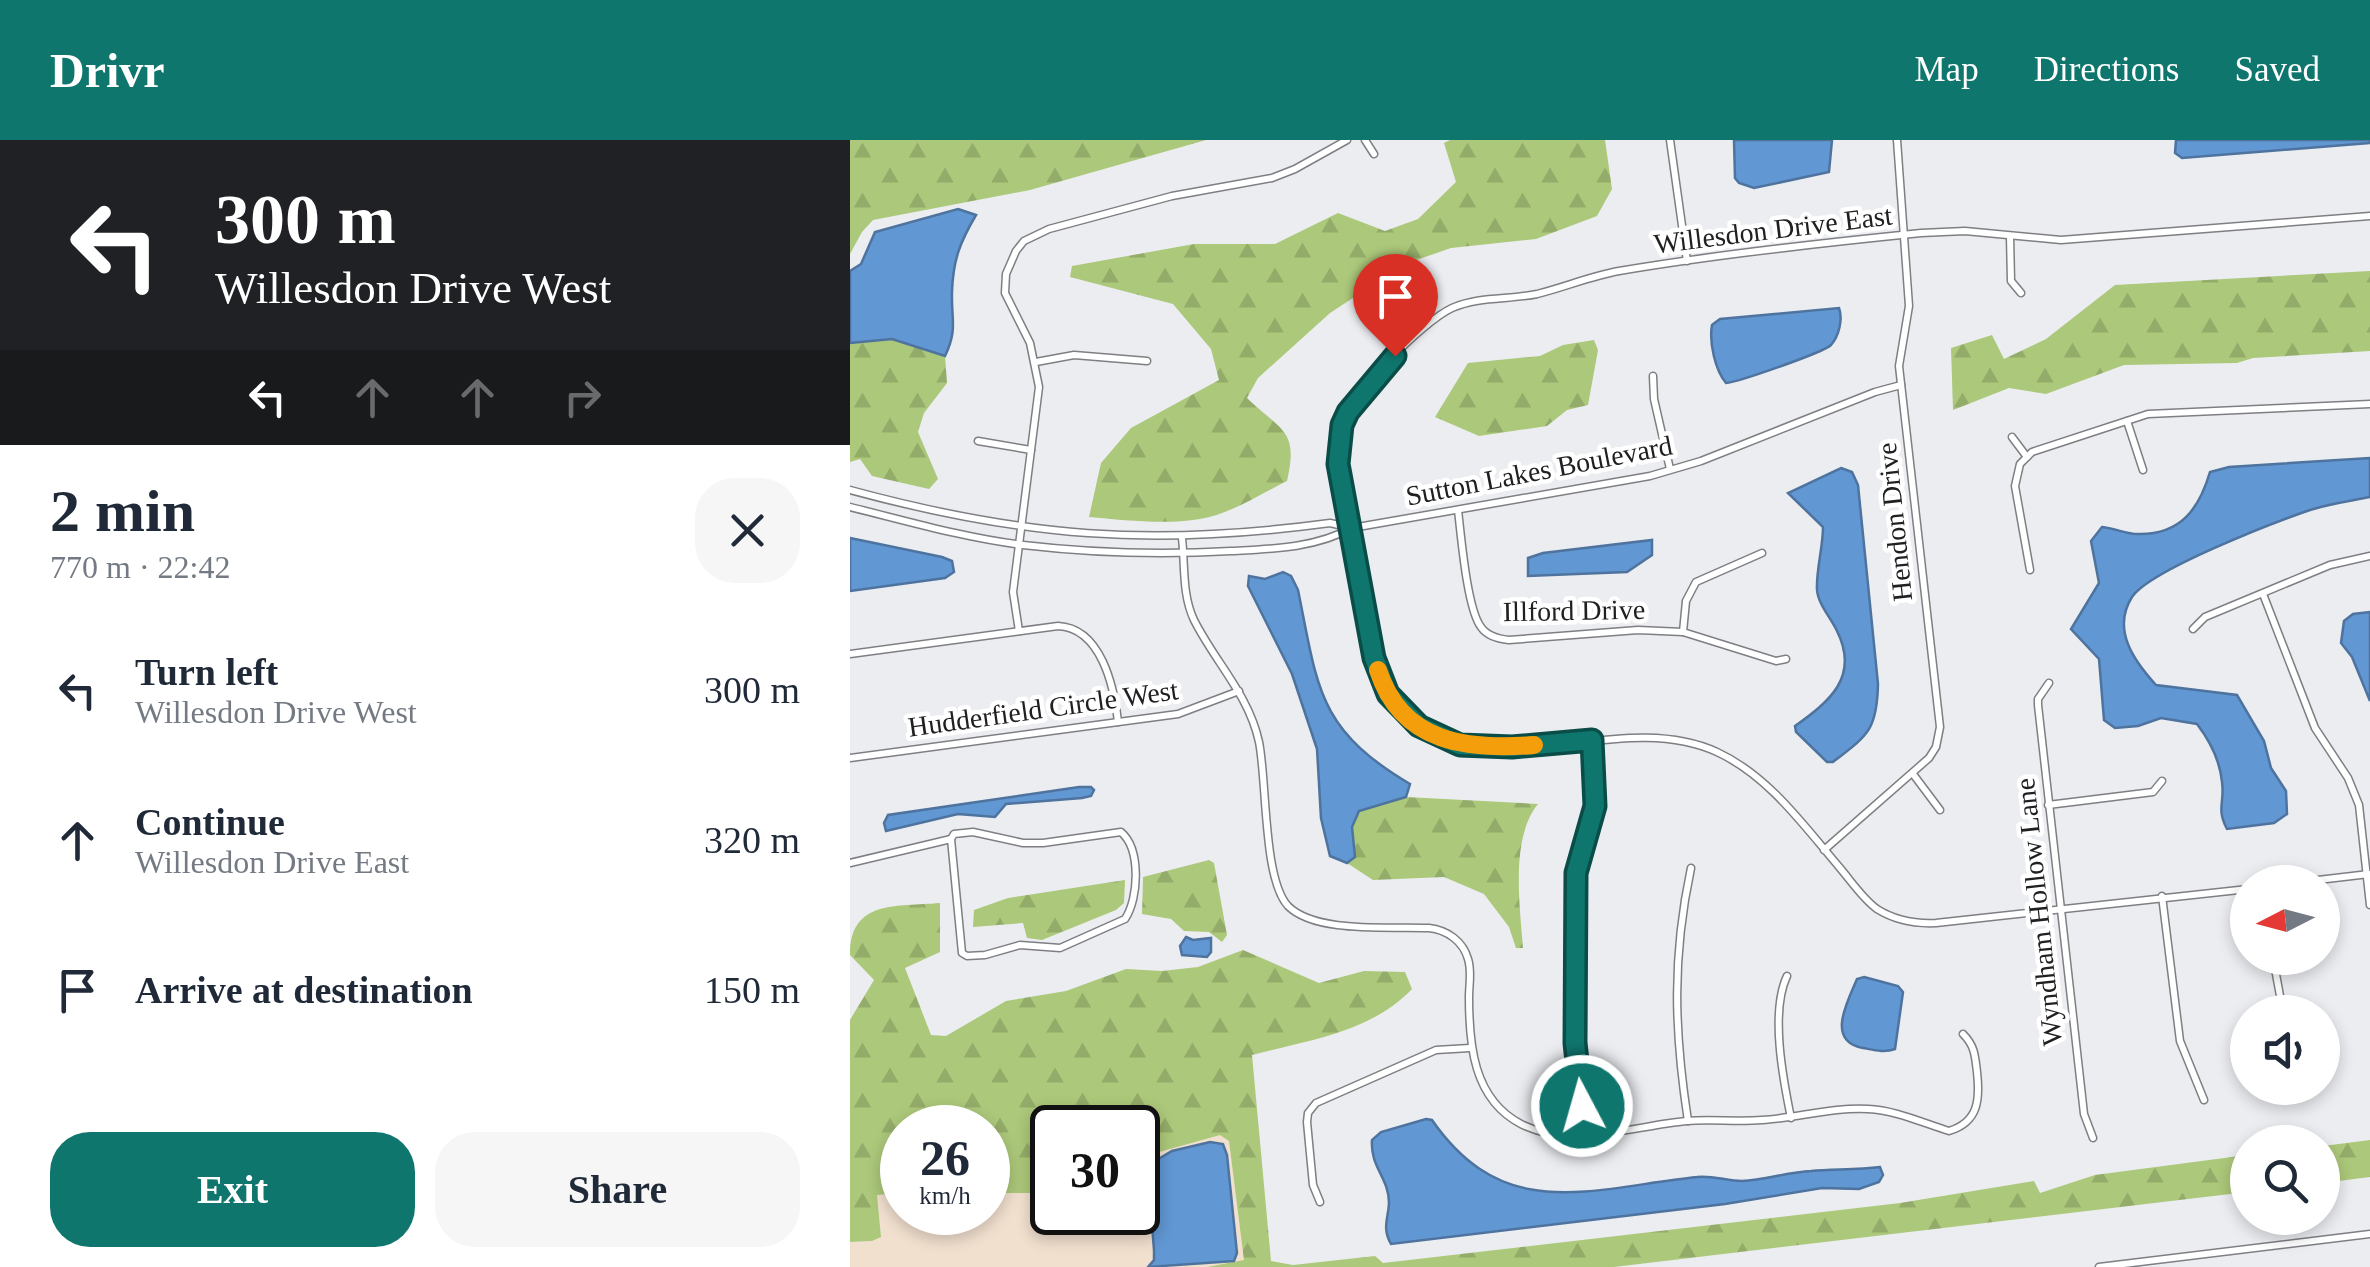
<!DOCTYPE html>
<html lang="en">
<head>
<meta charset="utf-8">
<style>
	:root { --surface:#fff; --page:#f6f6f7; --text:#1f2937; --muted:#747a83; --accent:#0f766e }
	body { margin:0; font-family:Georgia,serif; background:var(--page); color:var(--text); height:100vh; display:flex; flex-direction:column; font-size:38px; white-space:nowrap }
	* { box-sizing:border-box; margin:0 }
	p { font-size:32px; color:var(--muted) }
	.icon { flex:none; width:55px; height:55px; fill:none; stroke:currentColor; stroke-width:2; stroke-linecap:round; stroke-linejoin:round }
	.map { position:relative; flex:1; overflow:hidden }
	.panel { display:flex; flex-direction:column; background:var(--surface); width:850px }
	.panel>* { flex:none }
	.top-card { background:#202124; color:#fff; overflow:hidden }
	.needle { width:65px; rotate:264deg }
	.fabs { position:absolute; left:1380px; top:725px; display:grid; gap:20px }
	.fabs a { display:grid; place-items:center; width:110px; height:110px; border-radius:50%; background:var(--surface); box-shadow:0 5px 15px #0003; font-size:50px }
	.speed { position:absolute; left:30px; top:965px; display:flex; gap:20px; font-size:50px; font-weight:700; text-align:center }
	.speed>* { display:grid; place-content:center; width:130px; height:130px; border-radius:50%; background:var(--surface); box-shadow:0 5px 15px #0003; line-height:1 }
	.speed small { font-size:25px; font-weight:400 }
	.speed .limit { border:5px solid #111; border-radius:15px; background:#fff; color:#111 }
	.pin { position:absolute; display:grid; place-items:center; width:85px; height:85px; color:#fff; margin:-102px -42px; border-radius:50% 50% 50% 0; rotate:-45deg; box-shadow:0 0 10px #0007 }
	.pin .icon { rotate:45deg }
	.me { position:absolute; width:110px; margin:-55px; rotate:354deg; stroke-linejoin:round; filter:drop-shadow(0 0 8px #0008) }
	.turn { display:flex; align-items:center; gap:35px; height:210px; padding:0 50px; font-size:45px }
	.turn .icon { width:130px; height:130px; stroke-width:2.5 }
	.turn b { display:block; font-size:70px; line-height:85px }
	.lanes { display:flex; align-items:center; height:95px; padding:0 50px; background:#0003; justify-content:center; gap:50px; direction:ltr }
	.lanes .off { opacity:.35 }
	.round { display:grid; place-items:center; flex:none; width:105px; height:105px; border-radius:40px; background:var(--page) }
	.overview { display:flex; align-items:center; justify-content:space-between; height:170px; padding:0 50px }
	h1 { font-size:60px; font-weight:700; line-height:75px }
	.button { display:flex; gap:20px; margin-top:auto; padding:20px 50px }
	.button a { flex:1; height:115px; border-radius:40px; background:var(--accent); color:#fff; font-size:40px; font-weight:700; line-height:115px; text-align:center }
	.button a+a { background:var(--page); color:var(--text) }
	ul { padding:0; list-style:none }
	li { display:flex; align-items:center; gap:30px; height:150px; padding:0 50px }
	li div { flex:1 }
	li b { display:block; font-size:38px }
	li em { font-style:normal }
	header { display:flex; align-items:center; gap:60px; box-sizing:border-box; height:140px; padding:0 50px; background:var(--accent); color:#fff }
	header strong { font-size:48px }
	nav { display:flex; gap:55px; margin-inline-start:auto; font-size:35px }
	main { display:flex; flex:1; min-height:0 }
	.map>svg:first-child { display:block }
	.commercial { fill:#f2e0cf }
	.forest { fill:url(#forest-firs) }
	.water { fill:#6197d3; stroke:#4e739e; stroke-width:2.5 }
	.lines { fill:none; stroke-linecap:round; stroke-linejoin:round }
	.street-casing { stroke:#7e7f83; stroke-width:9 }
	.street { stroke:#fff; stroke-width:6 }
	.route-casing { stroke:#0a4d48; stroke-width:25 }
	.route { stroke:#0f766e; stroke-width:18 }
	.slow { stroke:#f59e0b; stroke-width:18 }
	.labels { text-anchor:middle; stroke-width:9; stroke-linejoin:round; paint-order:stroke }
	.street-label { font-size:28px; fill:#202022; stroke:#fff }
</style>
</head>
<body>
<header>
<strong>Drivr</strong>
<nav><a>Map</a><a>Directions</a><a>Saved</a></nav>
</header>
<main>
<section class="panel">
<div class="top-card">
<div class="turn"><svg class="icon" aria-label="left" viewBox="0 0 24 24"><path d="M17 20v-9H6M10 6l-5 5 5 5"/></svg><div><b>300 m</b>Willesdon Drive West</div></div>
<div class="lanes"><svg class="icon" aria-label="left" viewBox="0 0 24 24"><path d="M17 20v-9H6M10 6l-5 5 5 5"/></svg><svg class="icon off" aria-label="ahead" viewBox="0 0 24 24"><path d="M12 20V5M6 11l6-6 6 6"/></svg><svg class="icon off" aria-label="ahead" viewBox="0 0 24 24"><path d="M12 20V5M6 11l6-6 6 6"/></svg><svg class="icon off" aria-label="right" viewBox="0 0 24 24"><path d="M7 20v-9h11M14 6l5 5-5 5"/></svg></div>
</div>
<div class="overview"><div><h1>2 min</h1><p>770 m · 22:42</p></div><a class="round"><svg class="icon" aria-label="close" viewBox="0 0 24 24"><path d="M6 6l12 12M18 6L6 18"/></svg></a></div>
<ul>
<li><svg class="icon" aria-label="left" viewBox="0 0 24 24"><path d="M17 20v-9H6M10 6l-5 5 5 5"/></svg><div><b>Turn left</b><p>Willesdon Drive West</p></div><em>300 m</em></li>
<li><svg class="icon" aria-label="ahead" viewBox="0 0 24 24"><path d="M12 20V5M6 11l6-6 6 6"/></svg><div><b>Continue</b><p>Willesdon Drive East</p></div><em>320 m</em></li>
<li><svg class="icon" aria-label="arrive" viewBox="0 0 24 24"><path d="M6 21V4h12l-3 4 3 4H6"/></svg><div><b>Arrive at destination</b></div><em>150 m</em></li>
</ul>
<div class="button"><a>Exit</a><a>Share</a></div>
</section>
<div class="map">
<svg width="1520" height="1127" viewBox="0 0 1520 1127">
	<defs>
		<pattern id="forest-firs" width="22" height="20" patternUnits="userSpaceOnUse" patternTransform="scale(2.5)"><rect width="22" height="20" fill="#acc87a"/><path d="M5 1l3.5 6h-7zM16 11l3.5 6h-7z" fill="#94ac69"/></pattern>
	</defs>
	<rect width="100%" height="100%" fill="#ebedf1"/>
	<polygon class="commercial" points="370,994 379,1000 395,1121 357,1127 0,1127 0,1102 22,1101 31,1097 27,1055 52,1053 52,1072 138,1072 138,1053 202,1053 202,1072 288,1072 288,1018"/>
	<g class="forest">
		<polygon points="0,0 356,0 180,50 23,80 12,92 0,114"/>
		<path d="M600,0H755L762,49L747,76L686,99L601,108L555,124L480,173L408,238L397,258C431,291 449,289 437,341C409,355 380,374 350,379C314,385 274,380 239,377L251,323L281,288L369,240L361,209L323,164L220,137L222,126L344,104H425L488,73L535,91L568,79L606,42L594,3Z"/>
		<polygon points="1520,131 1520,211 1403,218 1387,223 1274,225 1196,254 1159,248 1103,270 1101,208 1142,195 1154,219 1196,199 1265,145"/>
		<polygon points="42,199 95,216 97,243 74,273 68,292 88,339 79,349 22,336 10,319 0,322 0,203"/>
		<polygon points="744,200 748,210 738,265 717,270 697,286 629,296 585,277 618,223 690,216 713,205"/>
		<path d="M556,657L688,664C660,698 670,767 673,808H666L659,787L634,754L594,737L523,740L497,723L505,717L502,687L509,671Z"/>
		<polygon points="359,720 364,723 377,795 372,802 359,792 334,791 321,779 292,774 293,737"/>
		<polygon points="275,740 274,763 266,770 192,800 177,798 173,783 123,787 124,770 158,758"/>
		<path d="M90,763V812L55,828L81,895L96,896L156,861L216,851L276,829L312,831L348,827L393,810L469,843L514,831L555,832L562,849C520,893 458,900 402,915L421,1121L443,1125L525,1116L533,1123L1050,1063L1184,1041L1190,1053L1245,1035L1397,1015V1052L764,1127H357L394,1120L379,1001L370,995L288,1018V988H202V1053H138V988H52V1053L27,1055L31,1097L22,1101L0,1102V880L24,840L0,815C0,759 47,767 90,763Z"/>
		<polygon points="1520,1000 1520,1037 1473,1043 1473,1006"/>
	</g>
	<g class="water">
		<polygon points="884,0 982,0 979,32 904,48 889,43 885,38"/>
		<polygon points="1326,0 1520,0 1520,3 1332,18 1325,13"/>
		<path d="M108,69L126,75C110,102 103,120 102,152C101,179 108,189 95,216L42,199L0,203V131L11,124L25,92Z"/>
		<path d="M989,168C993,179 989,196 981,205C974,212 889,242 876,243C865,230 859,202 862,185L870,179Z"/>
		<path d="M1520,318V357C1500,361 1479,364 1460,370C1425,382 1300,430 1282,457C1261,490 1285,522 1306,545L1387,555L1414,601L1421,628L1436,651L1437,674L1424,683L1377,689C1366,668 1375,663 1372,642C1370,621 1360,601 1347,584L1311,578L1288,586L1265,588L1254,580L1249,519L1221,489L1249,443L1241,401L1252,387C1265,388 1278,395 1290,394C1331,394 1349,369 1360,332L1379,327Z"/>
		<path d="M991,328L1002,332L1008,345L1028,544C1027,590 1018,595 983,622H977L946,592L945,586C979,562 1010,537 987,491C981,478 968,464 967,450C966,430 973,408 973,387L938,353Z"/>
		<polygon points="0,398 92,417 102,421 104,432 95,438 0,451"/>
		<polygon points="802,400 802,415 777,432 678,436 678,418 693,413"/>
		<path d="M433,432L441,436L448,450C468,548 467,589 560,644L556,657L509,671L502,687L505,717L497,723L480,716L471,678L467,609L442,534L398,446L399,436L415,439Z"/>
		<polygon points="1520,472 1520,561 1502,517 1491,503 1494,481 1503,474"/>
		<polygon points="229,647 241,647 244,650 241,656 232,658 156,664 145,677 108,674 36,691 34,683 38,675"/>
		<polygon points="336,797 343,800 361,798 361,812 357,817 332,815 330,806"/>
		<path d="M1014,837L1048,846L1053,852L1045,909C1034,913 1024,910 1013,908C975,901 998,861 1007,839Z"/>
		<path d="M576,979L582,980C655,1085 741,1048 847,1037C862,1035 877,1041 892,1041C915,1040 938,1032 961,1031C984,1029 1006,1030 1030,1027L1033,1035L1029,1042L1009,1049L972,1048L875,1064L541,1104C532,1088 538,1080 539,1063C539,1038 520,1027 522,1000L531,992Z"/>
		<polygon points="360,1002 373,1004 377,1015 387,1113 384,1121 298,1127 304,1120 304,1110 298,1034 300,1024 322,1011"/>
	</g>
	<g class="lines">
		<g class="street-casing">
			<g id="street">
				<polyline points="515,0 524,14"/>
				<polyline points="820,0 837,121"/>
				<polyline points="1160,96 1161,141 1171,153"/>
				<polyline points="186,222 224,215 297,221"/>
				<polyline points="803,236 804,259 820,329"/>
				<polyline points="1277,281 1293,330"/>
				<polyline points="1162,297 1177,317"/>
				<polyline points="128,301 181,310"/>
				<path d="M0,350C173,397 302,407 480,383L502,388L800,336L851,321L1025,252L1051,245"/>
				<path d="M0,367C57,381 115,398 173,405C242,413 312,415 381,411C421,409 466,408 501,388"/>
				<path d="M608,370C611,395 617,469 631,487C637,496 649,499 659,500L788,490L833,492L926,521L936,519"/>
				<path d="M332,398C335,425 332,455 344,480C365,522 399,555 409,602C417,641 413,739 438,766C466,794 541,786 579,788C597,790 613,801 618,819C622,831 619,845 619,857C619,904 623,959 671,984C720,1009 784,986 836,981C861,979 887,982 912,980C947,978 983,967 1018,969C1045,970 1073,983 1099,991C1129,982 1130,959 1127,932C1125,916 1125,906 1113,894"/>
				<polyline points="1180,430 1165,346 1170,324 1182,312 1298,274 1520,264"/>
				<polyline points="1413,454 1465,588 1498,638 1509,665 1520,765"/>
				<polyline points="1343,489 1355,477 1480,425 1520,416"/>
				<polyline points="169,491 163,452 189,247 180,203 155,153 156,134 166,111 174,101 199,89 322,56 422,38 445,29 497,0"/>
				<polyline points="833,492 836,461 846,442 912,413"/>
				<path d="M0,514L208,486C251,488 264,546 268,582"/>
				<polyline points="1199,543 1188,559 1188,565 1234,974 1243,998"/>
				<polyline points="0,618 328,574 389,551"/>
				<polyline points="1063,634 1090,670"/>
				<polyline points="1198,665 1303,652 1312,641"/>
				<path d="M123,692L173,703H193L271,692C291,709 289,758 275,779L210,808L170,805L135,815L117,816L112,813L101,699L104,694Z"/>
				<polyline points="974,710 1079,618 1086,607 1090,587 1049,226 1059,166 1047,0"/>
				<polyline points="0,723 101,699"/>
				<polyline points="1451,742 1519,734"/>
				<path d="M1398,749L1086,783C1065,784 1046,781 1027,769C1013,759 1001,741 990,728C954,686 919,636 867,612C776,570 657,639 576,591C517,556 517,476 507,416C499,375 480,328 492,286C501,254 572,182 602,168C629,156 659,160 687,154C715,147 741,136 769,131C869,114 971,103 1071,93L1115,91L1211,100L1520,76"/>
				<polyline points="1312,756 1330,901 1354,960"/>
				<polyline points="1423,818 1433,872"/>
				<path d="M937,836C920,872 933,939 941,978"/>
				<path d="M838,981C824,890 822,817 841,728"/>
				<polyline points="736,994 725,903 726,733 745,666 742,601"/>
				<polyline points="470,1062 463,1045 457,982 458,973 466,963 586,910 620,908"/>
				<polyline points="1249,1127 1520,1094"/>
			</g>
		</g>
		<use href="#street" class="street"/>
	</g>
	<g class="lines">
		<g class="route-casing">
			<polyline id="route" points="545,216 498,272 492,285 488,324 524,518 538,554 569,586 610,605 662,607 742,600 745,666 726,733 725,903 732,966"/>
		</g>
		<use href="#route" class="route"/>
		<path class="slow" d="M528,530C552,604 618,610 684,605"/>
	</g>
	<g class="labels">
		<g class="street-label">
			<text transform="translate(923 89) rotate(-7)" y="10">Willesdon Drive East</text>
			<text transform="translate(689 330) rotate(-11)" y="10">Sutton Lakes Boulevard</text>
			<text transform="translate(1044 382) rotate(-96)" y="10">Hendon Drive</text>
			<text transform="translate(724 470) rotate(-1)" y="10">Illford Drive</text>
			<text transform="translate(193 568) rotate(-8)" y="10">Hudderfield Circle West</text>
			<text transform="translate(1188 772) rotate(-96)" y="10">Wyndham Hollow Lane</text>
		</g>
	</g>
</svg>
<div class="fabs">
<a><svg class="needle" viewBox="-14 -14 28 28"><path d="M0-13l5 13h-10z" fill="#e53935"/><path d="M0 13l5-13h-10z" fill="#747a83"/></svg></a>
<a><svg class="icon" aria-label="sound" viewBox="0 0 24 24"><path d="M4 9h4l5-4v14l-5-4H4zM17 9q2 3 0 6"/></svg></a>
<a><svg class="icon" aria-label="search" viewBox="0 0 24 24"><circle cx="10" cy="10" r="6"/><path d="M15 15l6 6"/></svg></a>
</div>
<div class="speed"><div>26<small>km/h</small></div><div class="limit">30</div></div>
<div class="pin" style="left:545px;top:216px;background:#d93025"><svg class="icon" aria-label="arrive" viewBox="0 0 24 24"><path d="M6 21V4h12l-3 4 3 4H6"/></svg></div>
<svg class="me" style="left:732px;top:966px" viewBox="-20 -20 40 40"><circle r="17" fill="#0f766e" stroke="#fff" stroke-width="3"/><path d="M0-11L8 9 0 5-8 9z" fill="#fff"/></svg>
</div>
</main>
</body>
</html>
